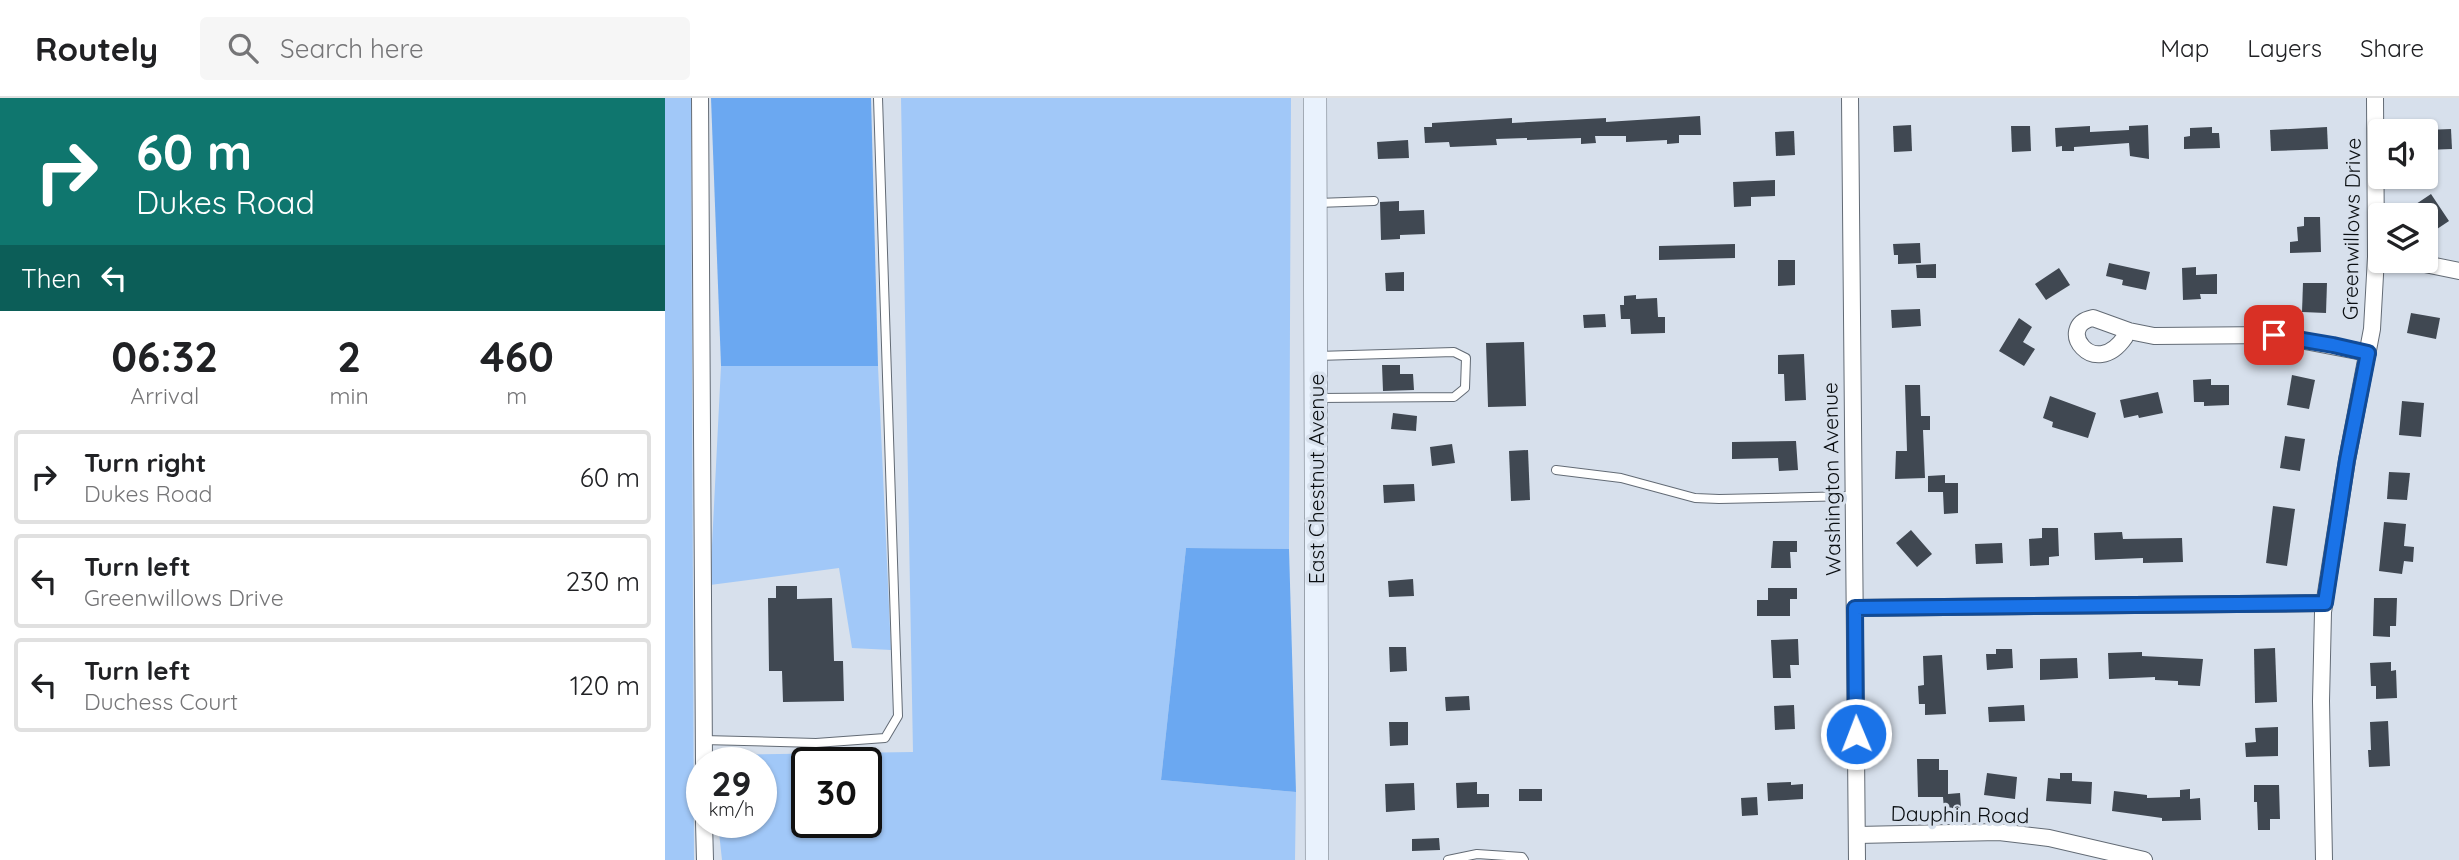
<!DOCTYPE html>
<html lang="en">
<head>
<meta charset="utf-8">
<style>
	:root { --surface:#fff; --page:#f6f6f6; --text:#202124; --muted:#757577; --line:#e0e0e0 }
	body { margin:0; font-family:Quicksand,sans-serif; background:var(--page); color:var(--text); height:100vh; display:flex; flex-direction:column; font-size:26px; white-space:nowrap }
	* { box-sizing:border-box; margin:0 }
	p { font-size:23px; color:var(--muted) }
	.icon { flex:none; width:38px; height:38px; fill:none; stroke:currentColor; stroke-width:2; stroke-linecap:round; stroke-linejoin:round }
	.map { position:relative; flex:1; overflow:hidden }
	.details { display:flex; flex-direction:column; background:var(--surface); width:665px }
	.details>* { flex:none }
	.guide { background:#0f766e; color:#fff; overflow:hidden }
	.tools { position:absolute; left:1703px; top:21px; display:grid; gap:14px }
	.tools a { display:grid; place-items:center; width:70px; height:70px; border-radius:7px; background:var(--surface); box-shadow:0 2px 5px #0004; font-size:35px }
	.speed { position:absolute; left:21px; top:649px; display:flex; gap:14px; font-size:35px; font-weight:700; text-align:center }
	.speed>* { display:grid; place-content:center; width:91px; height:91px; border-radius:50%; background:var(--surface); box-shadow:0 2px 5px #0004; line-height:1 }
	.speed small { font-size:18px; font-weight:400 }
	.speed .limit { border:4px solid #111; border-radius:10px; background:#fff; color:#111 }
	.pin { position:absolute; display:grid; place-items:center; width:60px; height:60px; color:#fff; margin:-30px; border-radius:14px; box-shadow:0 4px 10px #0006 }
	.me { position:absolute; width:77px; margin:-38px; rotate:359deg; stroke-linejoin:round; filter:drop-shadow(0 0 5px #0008) }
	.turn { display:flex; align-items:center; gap:24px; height:147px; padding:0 21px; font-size:32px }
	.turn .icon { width:91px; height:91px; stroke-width:2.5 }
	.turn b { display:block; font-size:49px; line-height:60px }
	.then { display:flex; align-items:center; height:66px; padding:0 21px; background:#0003; gap:14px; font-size:26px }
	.eta { display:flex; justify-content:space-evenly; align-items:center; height:119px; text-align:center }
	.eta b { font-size:42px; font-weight:700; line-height:49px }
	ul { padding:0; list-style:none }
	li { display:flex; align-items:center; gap:21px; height:94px; margin:0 14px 10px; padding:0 7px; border:4px solid var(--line); border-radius:7px }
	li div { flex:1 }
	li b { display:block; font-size:26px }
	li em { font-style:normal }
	header { display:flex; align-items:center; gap:42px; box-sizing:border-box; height:98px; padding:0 35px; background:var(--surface); border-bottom:2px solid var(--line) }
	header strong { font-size:33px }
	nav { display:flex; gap:38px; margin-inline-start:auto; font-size:24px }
	.search { width:490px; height:63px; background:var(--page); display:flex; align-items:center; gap:18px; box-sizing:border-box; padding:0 24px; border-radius:7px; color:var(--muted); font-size:26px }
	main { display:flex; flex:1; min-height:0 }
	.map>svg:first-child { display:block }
	.green { fill:#a1c8f8; fill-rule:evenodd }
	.forest { fill:#6ba8f1 }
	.building { fill:#404852 }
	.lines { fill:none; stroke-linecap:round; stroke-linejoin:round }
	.lane-casing { stroke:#636b75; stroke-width:10 }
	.street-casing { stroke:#636b75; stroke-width:18 }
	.secondary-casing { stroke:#636b75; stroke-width:24 }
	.lane { stroke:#fff; stroke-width:8 }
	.street { stroke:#fff; stroke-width:16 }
	.secondary { stroke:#e9f2fd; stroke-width:23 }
	.route-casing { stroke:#114b97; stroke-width:18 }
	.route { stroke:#1a73e8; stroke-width:12 }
	.labels { text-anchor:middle; stroke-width:7; stroke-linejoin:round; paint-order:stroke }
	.street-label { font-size:21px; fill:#0a0e11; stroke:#d7e0ec }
</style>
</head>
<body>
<header>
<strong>Routely</strong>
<div class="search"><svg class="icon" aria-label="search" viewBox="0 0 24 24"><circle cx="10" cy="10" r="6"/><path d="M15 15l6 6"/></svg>Search here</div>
<nav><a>Map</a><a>Layers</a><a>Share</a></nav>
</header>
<main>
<section class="details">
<div class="guide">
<div class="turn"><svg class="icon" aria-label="right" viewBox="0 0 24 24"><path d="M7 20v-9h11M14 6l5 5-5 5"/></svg><div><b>60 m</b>Dukes Road</div></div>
<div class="then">Then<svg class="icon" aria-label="left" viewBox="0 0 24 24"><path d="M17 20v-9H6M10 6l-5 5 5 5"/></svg></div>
</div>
<div class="eta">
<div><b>06:32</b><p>Arrival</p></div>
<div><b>2</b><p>min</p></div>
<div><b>460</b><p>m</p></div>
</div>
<ul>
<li><svg class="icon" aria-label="right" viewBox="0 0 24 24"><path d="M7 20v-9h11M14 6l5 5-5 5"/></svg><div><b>Turn right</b><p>Dukes Road</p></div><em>60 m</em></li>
<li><svg class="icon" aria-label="left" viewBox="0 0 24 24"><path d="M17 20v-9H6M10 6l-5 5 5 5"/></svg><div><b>Turn left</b><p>Greenwillows Drive</p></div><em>230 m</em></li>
<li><svg class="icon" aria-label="left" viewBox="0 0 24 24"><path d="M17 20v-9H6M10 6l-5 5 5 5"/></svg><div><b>Turn left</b><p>Duchess Court</p></div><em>120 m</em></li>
</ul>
</section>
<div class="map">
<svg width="1794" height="762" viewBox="0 0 1794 762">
	<rect width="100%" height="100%" fill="#d7e0ec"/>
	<g class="green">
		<polygon points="0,0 26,0 29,762 0,762"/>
		<path d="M236,0H626L624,451L521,450L496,682L631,694L630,762H57L53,725L96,724V665H54V657L248,654ZM142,665H201V724H142Z"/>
		<polygon points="56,268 213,268 226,552 187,550 174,470 45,487"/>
	</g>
	<g class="forest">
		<polygon points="46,0 206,0 213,268 56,268"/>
		<polygon points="521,450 624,451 631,694 496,682"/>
	</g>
	<g class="building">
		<polygon points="1035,18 1036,37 1014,37 1014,45 1002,46 1002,42 961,44 961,38 930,38 931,45 916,46 916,40 862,42 862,40 831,41 832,47 785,49 784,44 760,45 759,29 767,29 767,25 847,20 847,25 941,20 941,24"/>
		<polygon points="1246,27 1247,53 1229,54 1228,28"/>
		<polygon points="1483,27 1484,61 1465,58 1464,45 1409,49 1409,53 1397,53 1397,48 1391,49 1390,30 1425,28 1425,34 1464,32 1464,28"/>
		<polygon points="1346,28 1365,28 1366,53 1347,54"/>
		<polygon points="1547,29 1547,35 1554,35 1555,50 1519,51 1519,39 1525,38 1525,30"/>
		<polygon points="1662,29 1663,51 1606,53 1605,32"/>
		<polygon points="1786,31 1787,51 1760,52 1760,32"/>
		<polygon points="1129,33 1130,57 1111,58 1110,34"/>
		<polygon points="743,42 744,60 713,61 712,44"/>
		<polygon points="1110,82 1110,98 1086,99 1086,108 1069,109 1068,84"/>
		<polygon points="1766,96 1784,123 1766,135 1760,127 1760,117 1754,117 1748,108"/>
		<polygon points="734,103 734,113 759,112 760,136 735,137 735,141 716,142 715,104"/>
		<polygon points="1639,119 1655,119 1656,154 1625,155 1625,144 1633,143 1632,129 1639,128"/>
		<polygon points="1255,145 1256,165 1233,166 1233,157 1229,157 1228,146"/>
		<polygon points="1070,146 1070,160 994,162 994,148"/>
		<polygon points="1113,162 1130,162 1130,187 1113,188"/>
		<polygon points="1444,165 1485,174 1481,192 1457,187 1458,182 1441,178"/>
		<polygon points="1271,166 1271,180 1252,180 1251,167"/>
		<polygon points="1531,169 1531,177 1552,176 1552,196 1535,196 1536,201 1518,202 1517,170"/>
		<polygon points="1394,170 1405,187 1381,202 1370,186"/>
		<polygon points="739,174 739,193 721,193 720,175"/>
		<polygon points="1638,185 1662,185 1661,215 1637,214"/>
		<polygon points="971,197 971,201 992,200 993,219 1000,219 1000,235 966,236 965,221 956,221 955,207 959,207 959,198"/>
		<polygon points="1255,211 1256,228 1227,230 1226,212"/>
		<polygon points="1746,215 1775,220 1771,241 1742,235"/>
		<polygon points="940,216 941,229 919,230 918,217"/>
		<polygon points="1354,220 1367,229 1358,244 1370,251 1359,268 1334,253"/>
		<polygon points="859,244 861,308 823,309 821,245"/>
		<polygon points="1139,256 1141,302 1120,303 1119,276 1113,276 1113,257"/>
		<polygon points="717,267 735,267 735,276 748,276 749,292 718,293"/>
		<polygon points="1627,277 1650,282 1644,311 1622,307"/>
		<polygon points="1546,281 1546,287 1564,287 1564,307 1539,308 1539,304 1529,304 1528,282"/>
		<polygon points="1240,287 1255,287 1256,318 1265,318 1265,332 1258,332 1260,380 1230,381 1231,353 1242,353"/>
		<polygon points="1493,294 1498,315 1474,320 1473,317 1459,320 1455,302"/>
		<polygon points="1385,298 1431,315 1423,340 1387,329 1388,324 1378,320"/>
		<polygon points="1737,303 1759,305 1756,339 1734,337"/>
		<polygon points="728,315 752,318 751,333 726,331"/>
		<polygon points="1620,338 1640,341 1635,373 1615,370"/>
		<polygon points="1131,343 1133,372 1114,373 1113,360 1067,361 1067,344"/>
		<polygon points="787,346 790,365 767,368 765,349"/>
		<polygon points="863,352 865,402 846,403 844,353"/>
		<polygon points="1724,374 1745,375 1742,402 1722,401"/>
		<polygon points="1280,377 1280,385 1293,385 1293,415 1279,416 1278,394 1263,394 1263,378"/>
		<polygon points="749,386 750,403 719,405 718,387"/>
		<polygon points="1608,408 1630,411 1622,468 1601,465"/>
		<polygon points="1719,424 1741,426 1739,448 1749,449 1748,464 1739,463 1737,476 1714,473"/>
		<polygon points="1377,430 1393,430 1394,458 1384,459 1384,467 1365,468 1364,441 1377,440"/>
		<polygon points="1246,432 1267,456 1252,469 1231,445"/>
		<polygon points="1457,434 1458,441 1517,440 1518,464 1478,465 1478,460 1430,462 1429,435"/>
		<polygon points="1108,443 1132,443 1132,454 1125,454 1126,470 1106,470"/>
		<polygon points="1337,445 1338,465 1311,466 1310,446"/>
		<polygon points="748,481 749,498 724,499 723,483"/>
		<polygon points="111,488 132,488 132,501 167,500 169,563 178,563 179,603 118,604 117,573 104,573 103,500 111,500"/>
		<polygon points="1103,490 1132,490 1132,501 1125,501 1125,518 1092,518 1092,502 1103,502"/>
		<polygon points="1709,500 1732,500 1731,528 1725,528 1725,539 1708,538"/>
		<polygon points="1133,541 1134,567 1125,567 1126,580 1108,580 1106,542"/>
		<polygon points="724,549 741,549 742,573 725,574"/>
		<polygon points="1610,550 1612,604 1590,605 1589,551"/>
		<polygon points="1331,551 1347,551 1348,570 1322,572 1321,556 1331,556"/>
		<polygon points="1477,554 1477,558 1538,561 1535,588 1513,587 1513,583 1490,582 1490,579 1444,581 1443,555"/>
		<polygon points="1277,557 1281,616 1260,617 1260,606 1254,606 1253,588 1259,587 1258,558"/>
		<polygon points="1412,560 1413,580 1375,582 1375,561"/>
		<polygon points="1726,564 1726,573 1731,572 1732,600 1711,601 1711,588 1706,588 1705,565"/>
		<polygon points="804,598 805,612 781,613 780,599"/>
		<polygon points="1129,607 1130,631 1110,632 1109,608"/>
		<polygon points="1359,607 1360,623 1324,624 1323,609"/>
		<polygon points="1723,623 1725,668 1704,669 1703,652 1706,652 1705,624"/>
		<polygon points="724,624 743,624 743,647 725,648"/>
		<polygon points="1613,629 1613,658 1581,659 1580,645 1591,644 1590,630"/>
		<polygon points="1252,661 1274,661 1274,672 1283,672 1283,696 1295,695 1296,710 1279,711 1278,699 1253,699"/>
		<polygon points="1322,675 1352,679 1350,701 1319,697"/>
		<polygon points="1395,675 1407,675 1407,683 1427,684 1426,706 1381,703 1383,680 1395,681"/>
		<polygon points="812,684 812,696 824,696 824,709 792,710 791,685"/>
		<polygon points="1126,684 1126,687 1138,686 1138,701 1103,703 1102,685"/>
		<polygon points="749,685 750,712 721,714 720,686"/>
		<polygon points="1589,687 1614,687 1615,721 1605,721 1605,732 1593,732 1592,704 1589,704"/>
		<rect x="854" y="691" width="23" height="12"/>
		<polygon points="1525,691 1525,701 1535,700 1536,722 1497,723 1497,720 1447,713 1449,693 1482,697 1482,700 1515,699 1515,692"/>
		<polygon points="1092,699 1093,717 1077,718 1076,700"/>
		<polygon points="774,740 775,752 747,753 747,741"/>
	</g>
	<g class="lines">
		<g class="lane-casing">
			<g id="lane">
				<polyline points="652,105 709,103"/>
				<polyline points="652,258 789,254 801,260 800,290 789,299 654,300"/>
				<polyline points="891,372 956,380 1030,400 1054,401 1188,398"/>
				<polyline points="38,642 151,645 220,640 233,618 213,0"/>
				<polyline points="783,762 812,756 857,759 859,762"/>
			</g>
		</g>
		<g class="street-casing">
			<g id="street">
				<polyline points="35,0 39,665"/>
				<polyline points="1185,0 1192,762"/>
				<polyline points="1745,163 1794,173"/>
				<path d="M1460,239C1429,284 1389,228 1428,220L1464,233L1489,238L1609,237L1703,255"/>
				<polyline points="1190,510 1659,505"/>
				<polyline points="39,724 40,762"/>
				<polyline points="1192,737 1334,734 1384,740 1479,762"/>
				<polyline points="1659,762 1656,603 1658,514 1682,362 1707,231 1711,159 1710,0"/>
			</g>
		</g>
		<g class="secondary-casing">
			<polyline id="secondary" points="650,0 652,762"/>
		</g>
		<use href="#lane" class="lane"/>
		<use href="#street" class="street"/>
		<use href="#secondary" class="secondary"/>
	</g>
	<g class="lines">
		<g class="route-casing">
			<polyline id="route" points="1191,636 1190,510 1660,505 1682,362 1703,255 1668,247 1609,237"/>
		</g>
		<use href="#route" class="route"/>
	</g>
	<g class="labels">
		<g class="street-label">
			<text transform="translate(1687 131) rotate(-89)" y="7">Greenwillows Drive</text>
			<text transform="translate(652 381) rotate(-90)" y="7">East Chestnut Avenue</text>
			<text transform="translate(1167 381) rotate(-91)" y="7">Washington Avenue</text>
			<text transform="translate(1295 717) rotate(1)" y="7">Dauphin Road</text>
		</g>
	</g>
</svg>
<div class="tools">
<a><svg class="icon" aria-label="sound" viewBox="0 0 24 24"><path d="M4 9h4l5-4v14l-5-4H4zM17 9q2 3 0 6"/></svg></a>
<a><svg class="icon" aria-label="layers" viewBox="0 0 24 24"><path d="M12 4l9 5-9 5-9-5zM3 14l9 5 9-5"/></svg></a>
</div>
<div class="speed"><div>29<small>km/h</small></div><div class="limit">30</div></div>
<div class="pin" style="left:1609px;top:237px;background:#d93025"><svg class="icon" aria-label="arrive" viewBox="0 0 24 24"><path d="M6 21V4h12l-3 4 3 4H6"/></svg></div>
<svg class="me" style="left:1191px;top:636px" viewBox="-20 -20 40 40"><circle r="17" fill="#1a73e8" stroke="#fff" stroke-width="3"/><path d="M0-11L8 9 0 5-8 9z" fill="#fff"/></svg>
</div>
</main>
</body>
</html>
